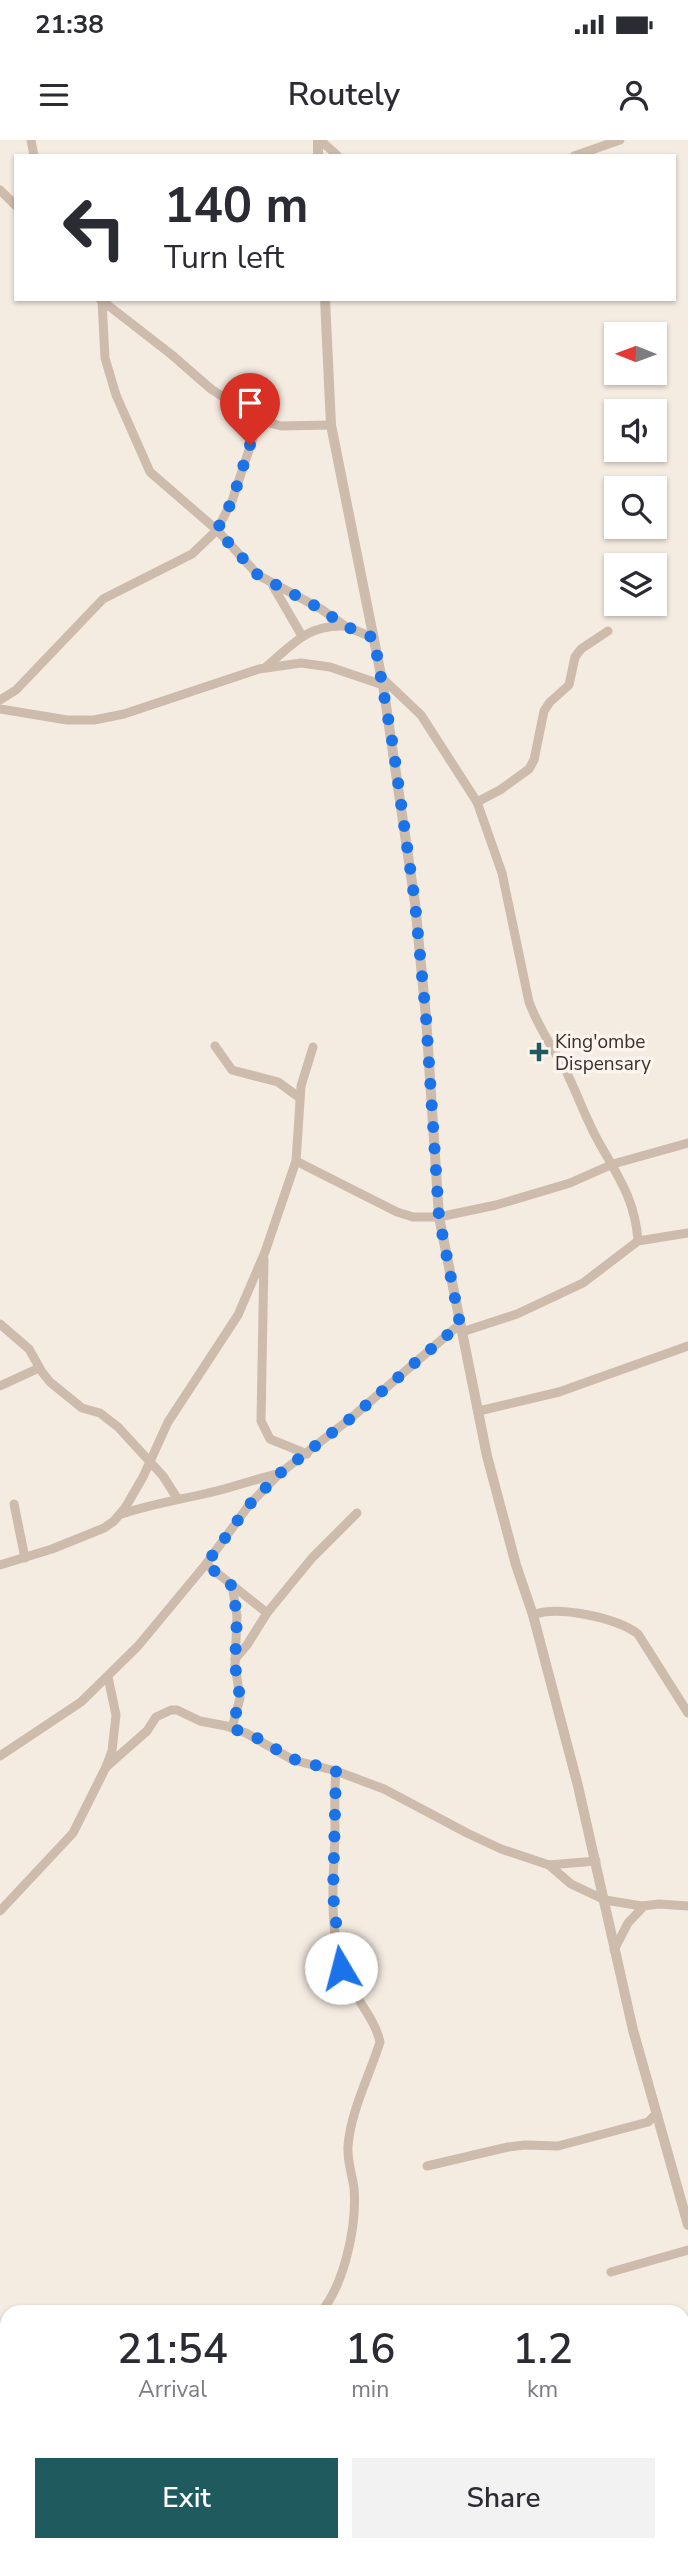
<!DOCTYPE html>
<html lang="en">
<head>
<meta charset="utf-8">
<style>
	:root { --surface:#fff; --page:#f2f2f3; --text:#2b2b33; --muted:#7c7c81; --accent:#1f5a5e }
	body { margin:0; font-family:"Nunito Sans",sans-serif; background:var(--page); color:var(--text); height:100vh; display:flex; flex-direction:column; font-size:26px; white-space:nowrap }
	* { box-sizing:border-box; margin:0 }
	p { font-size:23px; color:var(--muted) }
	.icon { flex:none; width:38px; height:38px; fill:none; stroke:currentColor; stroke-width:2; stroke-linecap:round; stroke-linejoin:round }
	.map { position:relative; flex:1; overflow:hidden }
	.sheet { position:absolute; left:0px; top:2165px; width:690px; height:247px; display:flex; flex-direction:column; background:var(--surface); border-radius:21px 21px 0 0; box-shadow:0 2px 5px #0004 }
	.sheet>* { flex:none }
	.guide { position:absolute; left:14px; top:14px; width:662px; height:147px; border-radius:0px; box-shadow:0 2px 5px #0004; background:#fff; color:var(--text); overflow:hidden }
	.needle { width:46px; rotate:271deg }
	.buttons { position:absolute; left:604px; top:182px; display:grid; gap:14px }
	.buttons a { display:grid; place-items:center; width:63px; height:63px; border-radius:0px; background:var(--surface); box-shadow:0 2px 5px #0004; font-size:35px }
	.pin { position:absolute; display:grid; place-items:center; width:60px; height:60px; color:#fff; margin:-72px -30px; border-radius:50% 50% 50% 0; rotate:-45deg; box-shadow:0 0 7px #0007 }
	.pin .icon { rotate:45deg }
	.me { position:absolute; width:77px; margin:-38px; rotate:352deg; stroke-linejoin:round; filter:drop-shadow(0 0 5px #0008) }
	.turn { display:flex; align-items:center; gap:24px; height:147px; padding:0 35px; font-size:32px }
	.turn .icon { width:91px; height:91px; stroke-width:2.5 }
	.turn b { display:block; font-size:49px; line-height:60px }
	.eta { display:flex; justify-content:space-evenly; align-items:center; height:119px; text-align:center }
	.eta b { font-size:42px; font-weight:600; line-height:49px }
	.action { display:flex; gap:14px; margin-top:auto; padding:14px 35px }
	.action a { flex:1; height:80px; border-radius:0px; background:var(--accent); color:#fff; font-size:28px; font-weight:600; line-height:80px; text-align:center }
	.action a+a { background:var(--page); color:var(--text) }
	.status { display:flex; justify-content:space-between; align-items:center; height:49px; padding:0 35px; background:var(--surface); direction:ltr }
	.status svg { height:19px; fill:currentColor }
	header { display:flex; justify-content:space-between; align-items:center; height:91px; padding:0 35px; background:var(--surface); font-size:32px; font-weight:600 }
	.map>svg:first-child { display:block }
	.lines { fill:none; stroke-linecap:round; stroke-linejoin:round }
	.minor { stroke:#cdbbac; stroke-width:9 }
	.tertiary { stroke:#cdbbac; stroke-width:10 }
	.route { stroke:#1a73e8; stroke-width:12; stroke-dasharray:0 21.6 }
	.poi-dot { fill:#1f5a5e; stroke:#fbf5ee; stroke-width:2.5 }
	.labels { text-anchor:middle; stroke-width:7; stroke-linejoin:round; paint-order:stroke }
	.poi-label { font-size:19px; fill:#3b302b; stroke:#fbf5ee; text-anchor:start }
</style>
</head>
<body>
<div class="status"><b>21:38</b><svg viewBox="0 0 49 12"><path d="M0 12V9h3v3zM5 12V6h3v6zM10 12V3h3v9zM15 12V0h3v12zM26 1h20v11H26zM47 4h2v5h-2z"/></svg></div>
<header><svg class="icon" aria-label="menu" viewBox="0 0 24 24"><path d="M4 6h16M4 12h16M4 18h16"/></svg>Routely<svg class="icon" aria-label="person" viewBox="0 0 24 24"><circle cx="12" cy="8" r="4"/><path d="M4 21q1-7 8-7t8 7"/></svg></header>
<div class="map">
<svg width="688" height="2411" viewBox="0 0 688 2411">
	<rect width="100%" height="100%" fill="#f4ebe1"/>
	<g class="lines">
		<g class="minor">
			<polyline points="31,0 34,16"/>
			<polyline points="320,0 338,16"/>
			<polyline points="574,16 620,0"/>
			<polyline points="0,50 16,66"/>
			<polyline points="100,159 172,215 211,249 259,280 281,286 331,285"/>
			<polyline points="102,161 105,218 116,255 150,332 217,390 258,435 321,469 345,486 374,498"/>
			<polyline points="273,446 302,496"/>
			<path d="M266,527C292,505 307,485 343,486"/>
			<path d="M381,537L421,575L477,662L502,733L529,862C539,889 553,908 567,933C577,954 585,976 596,997C616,1034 635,1057 638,1101"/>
			<polyline points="0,560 16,550 103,459 192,414 217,390 232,361 259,280"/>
			<polyline points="0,569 67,580 94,580 124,574 259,529 301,523 330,527 383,545"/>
			<polyline points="477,662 500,650 529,629 534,620 544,571 550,562 569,545 575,517 581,509 608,491"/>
			<polyline points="215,906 232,930 278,942 300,958"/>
			<polyline points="296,1021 397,1072 413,1077 439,1077 496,1065 570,1043 613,1024 688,1003"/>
			<polyline points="264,1119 261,1281 270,1299 307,1314"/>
			<polyline points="0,1184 29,1209 42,1232 50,1242 82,1268 100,1273 118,1287 163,1336 177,1358"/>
			<polyline points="462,1192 517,1174 583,1143 638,1101 688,1093"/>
			<polyline points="0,1246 39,1228"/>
			<polyline points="479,1271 559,1252 688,1206"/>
			<polyline points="14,1364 25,1418"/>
			<path d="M122,1374C151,1364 179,1360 208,1353C232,1348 254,1339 278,1334"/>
			<polyline points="206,1424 267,1473"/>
			<polyline points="0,1425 52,1409 104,1388 114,1381 125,1368 143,1337 168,1282 238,1175 265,1112 296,1021 301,946 313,907"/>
			<path d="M533,1475C558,1465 617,1478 638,1494L688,1573"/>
			<polyline points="235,1519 247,1505 267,1473 312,1418 357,1373"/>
			<polyline points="232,1588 240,1558 235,1525 237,1476 232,1445"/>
			<polyline points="0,1616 81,1562 138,1506 206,1424 249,1365 279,1334 351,1278 460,1184"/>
			<polyline points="106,1627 147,1591 156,1577 171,1570 177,1570 200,1581 226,1586 246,1593 293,1620 336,1631 384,1649 467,1693 501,1709 549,1725 596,1721"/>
			<polyline points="549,1725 571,1744 605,1760 642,1766 659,1764 688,1766"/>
			<polyline points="0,1771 73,1693 106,1627 112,1611 116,1575 108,1537"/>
			<polyline points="614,1810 628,1783 644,1766"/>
			<polyline points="427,2026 508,2007 525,2005 558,2006 648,1982 655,1975"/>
			<polyline points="611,2132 688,2110"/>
			<path d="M321,2172C345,2143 357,2085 354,2048C352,2034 347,2021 348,2006C351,1970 369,1937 380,1902C374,1875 352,1856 343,1831C329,1793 333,1736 335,1696C335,1674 334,1652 336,1631"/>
			<polyline points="682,2264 688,2264"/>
		</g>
		<g class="tertiary">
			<polyline points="318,0 318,16"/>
			<polyline points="325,159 331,285 383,545 415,763 426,877 439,1077 487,1316 516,1425 533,1475 578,1646 633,1890 688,2085"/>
		</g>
	</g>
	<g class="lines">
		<polyline class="route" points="250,305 232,361 217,390 258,435 321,469 345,486 374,498 393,606 415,763 426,877 439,1077 460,1184 351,1278 279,1334 249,1365 206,1424 232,1446 237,1476 235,1525 240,1558 232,1588 257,1598 293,1619 336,1631 333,1754 341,1828"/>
	</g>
	<path class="poi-dot" d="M535.5 901.5h7v7h7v7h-7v7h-7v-7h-7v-7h7z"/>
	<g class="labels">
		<g class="poi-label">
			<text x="555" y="908">King'ombe<tspan x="555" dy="22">Dispensary</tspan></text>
		</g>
	</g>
</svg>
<div class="buttons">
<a><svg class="needle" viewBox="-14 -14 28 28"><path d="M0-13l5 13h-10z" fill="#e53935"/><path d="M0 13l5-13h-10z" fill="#7c7c81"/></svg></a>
<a><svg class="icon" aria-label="sound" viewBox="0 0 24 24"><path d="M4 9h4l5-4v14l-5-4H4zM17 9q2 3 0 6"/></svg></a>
<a><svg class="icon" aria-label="search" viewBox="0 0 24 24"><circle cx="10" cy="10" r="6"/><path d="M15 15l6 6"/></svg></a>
<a><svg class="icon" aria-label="layers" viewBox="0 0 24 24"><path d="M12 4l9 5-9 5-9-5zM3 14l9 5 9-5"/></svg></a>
</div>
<div class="pin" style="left:250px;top:305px;background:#d93025"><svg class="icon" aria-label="arrive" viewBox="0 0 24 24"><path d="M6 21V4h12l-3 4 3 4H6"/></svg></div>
<svg class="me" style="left:341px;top:1828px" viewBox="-20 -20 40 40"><circle r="19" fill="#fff"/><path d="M0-13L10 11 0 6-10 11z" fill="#1a73e8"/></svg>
<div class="guide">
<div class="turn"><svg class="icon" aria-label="left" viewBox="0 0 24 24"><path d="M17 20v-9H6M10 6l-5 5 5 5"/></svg><div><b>140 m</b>Turn left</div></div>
</div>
<section class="sheet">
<div class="eta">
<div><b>21:54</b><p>Arrival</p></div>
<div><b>16</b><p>min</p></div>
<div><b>1.2</b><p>km</p></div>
</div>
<div class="action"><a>Exit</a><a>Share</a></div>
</section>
</div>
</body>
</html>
